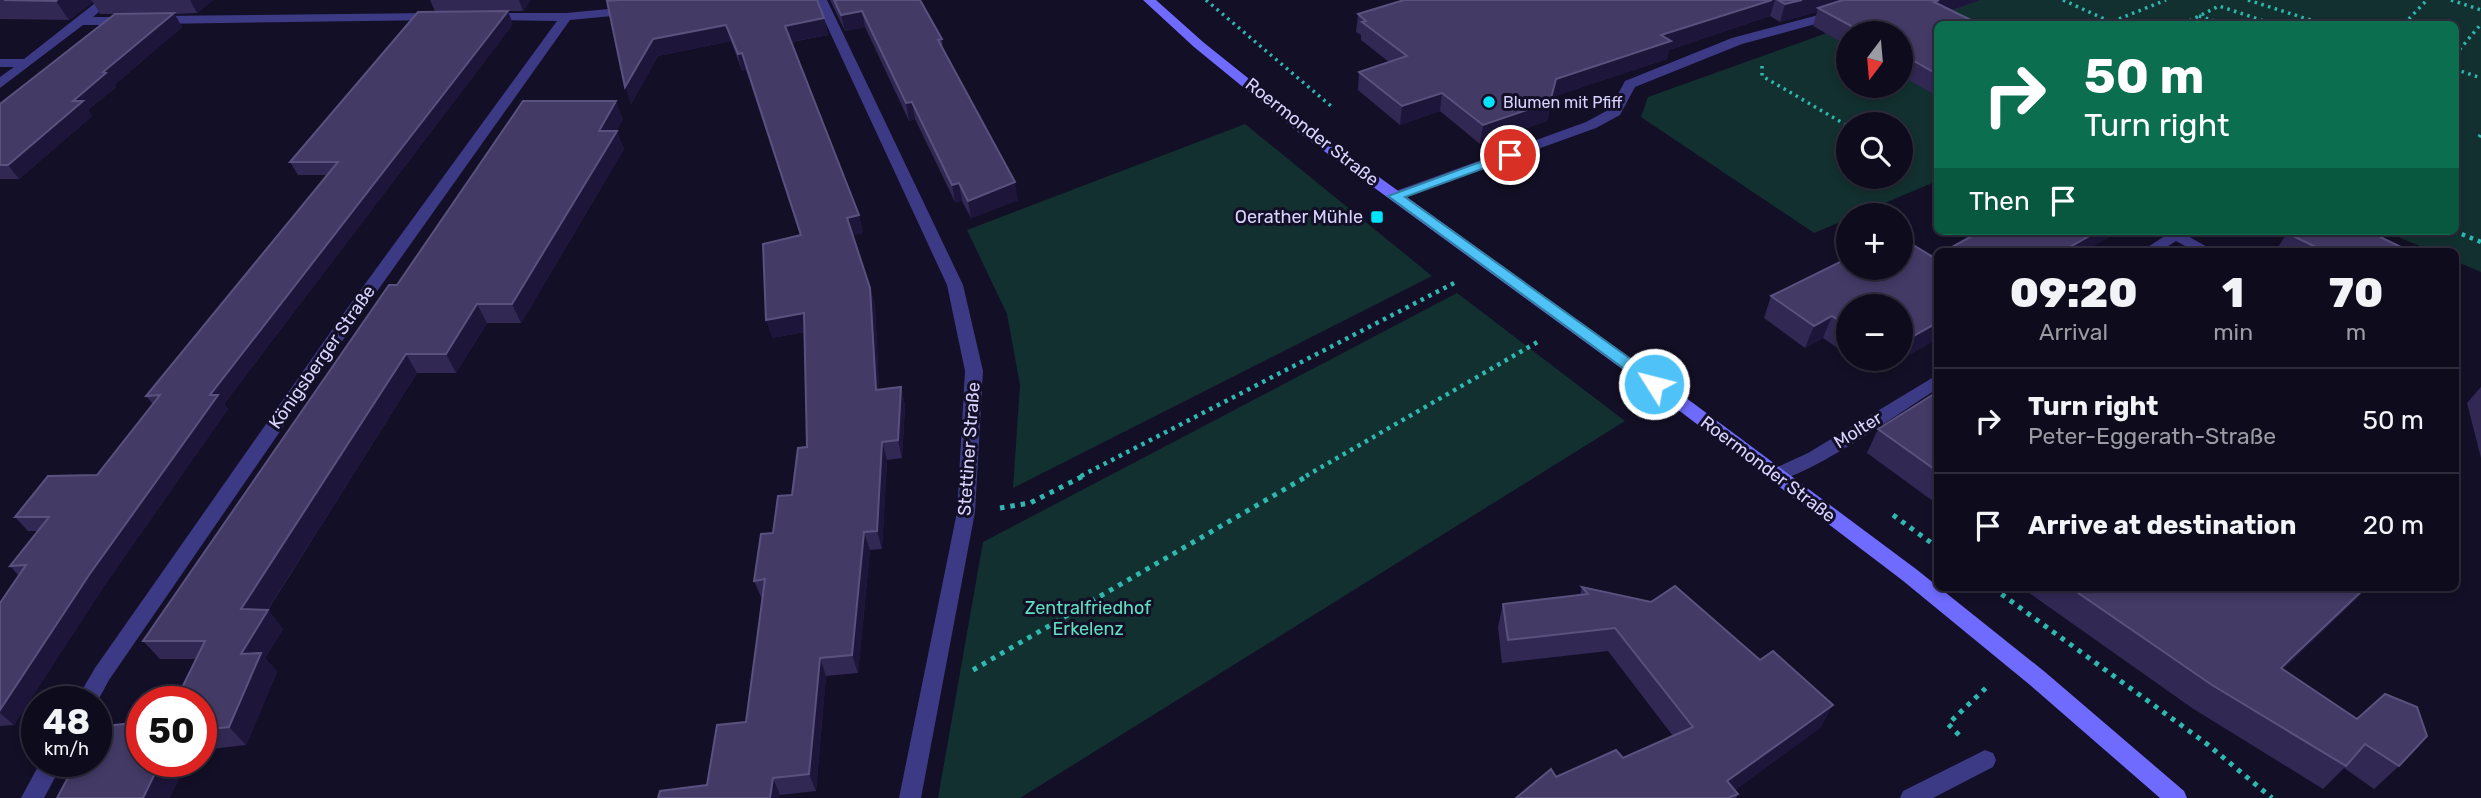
<!DOCTYPE html>
<html lang="en">
<head>
<meta charset="utf-8">
<style>
	:root { --surface:#0e0b1c; --page:#171425; --text:#f1f3f6; --muted:#9b9ba3; --line:#2e2b3b }
	body { margin:0; font-family:Rubik,sans-serif; background:var(--page); color:var(--text); height:100vh; display:flex; flex-direction:column; font-size:26px; white-space:nowrap }
	* { box-sizing:border-box; margin:0 }
	p { font-size:23px; color:var(--muted) }
	.icon { flex:none; width:38px; height:38px; fill:none; stroke:currentColor; stroke-width:2; stroke-linecap:round; stroke-linejoin:round }
	.map { position:relative; flex:1; overflow:hidden }
	.sheet { position:absolute; left:1934px; top:248px; width:525px; height:343px; display:flex; flex-direction:column; background:var(--surface); border-radius:10px; box-shadow:0 4px 10px #0003,0 0 0 2px var(--line) }
	.sheet>* { flex:none }
	.top-card { position:absolute; left:1934px; top:21px; width:525px; height:214px; border-radius:10px; box-shadow:0 4px 10px #0003,0 0 0 2px var(--line); background:#0b6e4f; color:#fff; overflow:hidden }
	.needle { width:46px; rotate:196deg }
	.controls { position:absolute; left:1836px; top:21px; display:grid; gap:14px }
	.controls a { display:grid; place-items:center; width:77px; height:77px; border-radius:50%; background:var(--surface); box-shadow:0 4px 10px #0003,0 0 0 2px var(--line); font-size:35px }
	.speed { position:absolute; left:21px; top:686px; display:flex; gap:14px; font-size:35px; font-weight:700; text-align:center }
	.speed>* { display:grid; place-content:center; width:91px; height:91px; border-radius:50%; background:var(--surface); box-shadow:0 4px 10px #0003,0 0 0 2px var(--line); line-height:1 }
	.speed small { font-size:18px; font-weight:400 }
	.speed .limit { border:10px solid #d22; background:#fff; color:#111 }
	.pin { position:absolute; display:grid; place-items:center; width:60px; height:60px; color:#fff; margin:-30px; border:4px solid #fff; border-radius:50%; box-shadow:0 2px 7px #0007 }
	.me { position:absolute; width:77px; margin:-38px; rotate:306deg; stroke-linejoin:round; filter:drop-shadow(0 0 5px #0008) }
	.turn { display:flex; align-items:center; gap:24px; height:147px; padding:0 35px; font-size:32px }
	.turn .icon { width:91px; height:91px; stroke-width:2.5 }
	.turn b { display:block; font-size:49px; line-height:60px }
	.then { display:flex; align-items:center; height:66px; padding:0 35px; background:#0003; gap:14px; font-size:26px }
	.eta { display:flex; justify-content:space-evenly; align-items:center; height:119px; text-align:center }
	.eta b { font-size:42px; font-weight:800; line-height:49px }
	ul { padding:0; list-style:none }
	li { display:flex; align-items:center; gap:21px; height:105px; padding:0 35px; border-top:2px solid var(--line) }
	li div { flex:1 }
	li b { display:block; font-size:26px }
	li em { font-style:normal }
	.map>svg:first-child { display:block }
	.green { fill:#12302f; fill-rule:evenodd }
	.lines { fill:none; stroke-linecap:round; stroke-linejoin:round }
	.path-far2 { stroke:#2fb8b0; stroke-width:3.5; stroke-dasharray:2.5 4.5; stroke-linecap:butt }
	.path-far1 { stroke:#2fb8b0; stroke-width:4.5; stroke-dasharray:3.5 5; stroke-linecap:butt }
	.path { stroke:#2fb8b0; stroke-width:5; stroke-dasharray:4.5 6; stroke-linecap:butt }
	.lane { fill:#3d3a85; fill-rule:evenodd }
	.street { fill:#3d3a85; fill-rule:evenodd }
	.secondary { fill:#6f6bff; fill-rule:evenodd }
	.wall { fill:#312854 }
	.shaded-wall { fill:#1d163a }
	.building { fill:#433a66; stroke:#5a527e; stroke-width:2 }
	.route { fill:#4fc3f7; stroke:#337fa1; stroke-width:2 }
	.poi-dot { fill:#00e5ff; stroke:#130f26; stroke-width:2.5 }
	.labels { text-anchor:middle; stroke-width:6; stroke-linejoin:round; paint-order:stroke }
	.far-poi-label { font-size:16px; fill:#d9d4ff; stroke:#130f26; text-anchor:start }
	.street-label { font-size:18px; fill:#d9d4ff; stroke:#130f26 }
	.poi-label { font-size:18px; fill:#d9d4ff; stroke:#130f26; text-anchor:end }
	.park-label { font-size:18px; fill:#5fe0c0; stroke:#130f26 }
</style>
</head>
<body>
<div class="map">
<svg width="2481" height="798" viewBox="0 0 2481 798">
	<rect width="100%" height="100%" fill="#130f26"/>
	<g class="green">
		<path d="M1919,0H2481V272L2455,261V252H2434L2384,231H2455V24H1937V181L1856,215H1848V219L1814,233L1641,117L1648,97ZM1848,33H1900V86H1848ZM1848,124H1900V177H1848Z"/>
		<polygon points="1245,124 1432,276 1013,488 1020,385 1007,314 967,230"/>
		<polygon points="1457,293 1625,421 1020,798 938,798 983,542"/>
	</g>
	<g class="lines">
		<g class="path-far2">
			<polyline points="1206,0 1331,106"/>
			<polyline points="2063,0 2111,22"/>
			<polyline points="2248,0 2323,24"/>
			<polyline points="2451,0 2481,10"/>
			<polyline points="2199,16 2224,24"/>
			<polyline points="2116,24 2111,22 2166,0"/>
			<polyline points="2183,24 2219,6 2273,24"/>
			<polyline points="2404,24 2427,0"/>
			<polyline points="2455,55 2481,24"/>
			<polyline points="1762,66 1762,76 1848,126"/>
			<polyline points="2455,69 2481,78"/>
			<polyline points="2479,137 2481,134"/>
		</g>
		<g class="path-far1">
			<polyline points="2454,231 2481,242"/>
			<polyline points="1081,476 1458,281"/>
			<polyline points="1306,476 1541,340"/>
		</g>
		<g class="path">
			<polyline points="1000,508 1030,503 1085,475"/>
			<polyline points="1893,515 1937,547"/>
			<polyline points="1993,588 2207,744 2272,798"/>
			<polyline points="973,670 1309,475"/>
			<polyline points="1959,735 1948,724 1989,685"/>
		</g>
		<g class="lane">
			<polygon points="2179,231 2216,252 2196,252 2176,241 2159,252 2140,252 2171,232"/>
			<path d="M1937,375V389C1911,405 1795,487 1771,480L1769,475L1771,470L1808,453Z"/>
		</g>
		<g class="street">
			<polygon points="99,0 113,0 93,17 127,17 133,21 127,25 83,25 0,88 0,77 14,67 0,67 0,59 24,59"/>
			<polygon points="815,0 827,0 963,285 983,371 975,512 921,798 899,798 957,512 965,371 947,285"/>
			<polygon points="630,7 636,11 634,14 570,20 358,318 109,680 96,704 75,702 95,668 346,310 557,21 487,20 481,16 483,13 566,13"/>
			<polygon points="1837,10 1841,11 1841,17 1742,44 1635,87 1620,115 1596,128 1400,199 1390,199 1388,196 1390,193 1586,122 1610,109 1625,81 1732,38"/>
			<polygon points="435,13 441,17 439,20 155,24 149,20 155,16"/>
			<polygon points="1985,750 1993,753 1996,760 1993,767 1933,798 1900,798 1903,791"/>
			<polygon points="41,761 64,761 44,798 21,798"/>
		</g>
		<polygon class="secondary" points="1143,0 1156,0 1203,42 1308,126 1693,403 1916,569 2045,672 2184,791 2187,798 2160,798 2030,685 1902,580 1681,412 1298,132 1194,47"/>
	</g>
	<g class="wall">
		<polygon points="0,0 213,0 197,13 174,14 182,27 114,85 116,87 88,110 92,116 19,179 0,179 0,104 114,14 100,14 93,2 69,20 0,19"/>
		<polygon points="430,0 531,0 523,11 435,11"/>
		<polygon points="830,0 920,0 942,39 943,50 1018,200 971,218 962,201 955,202 915,119 909,121 865,27 845,31"/>
		<polygon points="1404,0 1980,0 1952,11 1937,24 1937,96 1900,75 1900,33 1848,33 1848,46 1813,26 1817,12 1780,22 1770,16 1669,50 1667,59 1552,97 1547,121 1480,144 1440,111 1400,125 1358,90 1359,72 1389,62 1361,40 1361,35 1356,32 1358,14"/>
		<polygon points="610,1 824,18 828,35 792,42 859,215 863,233 853,235 870,288 875,306 879,389 901,387 905,406 902,458 887,460 882,549 870,550 858,673 826,676 816,791 780,795 707,785 746,722 763,599 762,599 754,581 773,533 792,495 807,447 805,332 772,338 800,235 746,70 742,71 731,41 658,56 631,104"/>
		<polygon points="513,24 224,404 228,409 102,589 14,725 0,726 0,603 19,576 10,566 38,531 28,531 15,517 97,475 153,404 146,396 327,175 298,175 290,162"/>
		<polygon points="623,119 616,131 624,149 521,323 487,323 456,373 417,373 268,610 283,629 265,658 277,672 246,745 211,749 208,752 201,752 201,702 196,659 160,659 143,641 397,285"/>
		<polygon points="2287,233 2407,250 2405,252 2275,252"/>
		<polygon points="1900,237 1933,257 1937,255 1937,339 1898,361 1895,359 1900,359 1900,306 1848,306 1848,355 1823,338 1805,348 1764,318 1771,296 1848,258 1848,268 1900,268"/>
		<polygon points="2481,387 2481,458 2467,403"/>
		<polygon points="1937,392 1937,504 1867,453 1878,429"/>
		<polygon points="1582,587 1821,727 1735,790 1738,794 1736,798 1516,798 1556,777 1623,758 1673,736 1608,651 1502,663 1498,627 1503,604 1580,595"/>
		<polygon points="2022,588 2368,588 2283,669 2399,766 2374,789 2344,768 2323,789 2192,708"/>
	</g>
	<g class="shaded-wall">
		<polygon points="57,0 91,0 93,2 69,20 56,1"/>
		<polygon points="190,0 213,0 197,13"/>
		<polygon points="519,0 531,0 523,11"/>
		<polygon points="1772,0 1775,0 1770,16 1669,50 1667,59 1552,97 1547,121 1480,144 1483,125 1556,79 1661,35"/>
		<polygon points="1802,0 1860,0 1818,8 1817,12 1780,22 1785,4"/>
		<polygon points="1939,0 1980,0 1928,19 1934,2"/>
		<polygon points="508,11 513,24 224,404 228,409 102,589 14,725 0,713 0,710 89,575 210,395"/>
		<polygon points="862,11 865,27 845,31 841,15"/>
		<polygon points="174,13 182,27 114,85 116,87 88,110 92,116 19,179 8,165 103,72"/>
		<polygon points="824,18 828,35 790,42 785,26"/>
		<polygon points="726,25 731,41 658,56 631,104 625,87 653,39"/>
		<polygon points="742,53 746,70 742,71 738,54"/>
		<polygon points="1442,93 1440,111 1400,125 1402,106"/>
		<polygon points="616,101 623,119 610,142 617,131 624,149 521,323 512,304 599,131"/>
		<polygon points="912,102 915,119 909,121 906,103"/>
		<polygon points="1015,182 1018,200 971,218 968,201"/>
		<polygon points="959,183 962,201 955,202 952,185"/>
		<polygon points="859,215 863,233 851,236 847,218"/>
		<polygon points="2098,231 2121,231 2092,247 2090,251 2088,252 2061,252"/>
		<polygon points="870,288 875,306 880,408 876,390"/>
		<polygon points="477,304 487,323 456,373 446,354"/>
		<polygon points="804,313 810,331 772,338 766,320"/>
		<polygon points="1832,316 1823,338 1805,348 1814,326"/>
		<polygon points="1937,323 1937,339 1898,361 1900,359 1908,339"/>
		<polygon points="406,354 417,373 256,628 241,609"/>
		<polygon points="901,387 905,406 902,458 898,440"/>
		<polygon points="882,442 887,460 882,549 877,531"/>
		<polygon points="864,532 870,550 858,673 852,655"/>
		<polygon points="2365,588 2368,588 2261,691 2281,668"/>
		<polygon points="268,610 283,629 265,658 277,672 246,745 229,727 241,654"/>
		<polygon points="820,658 826,676 816,791 809,774"/>
		<polygon points="1833,705 1821,727 1724,798 1727,781"/>
		<polygon points="201,739 211,749 208,752 201,745"/>
		<polygon points="161,761 188,761 170,798 143,798"/>
		<polygon points="773,778 780,795 780,798 770,798"/>
	</g>
	<g class="building">
		<polygon points="4,0 57,0 56,1"/>
		<polygon points="620,0 817,0 824,18 785,26 859,215 847,218 870,288 876,390 901,387 898,440 882,442 877,531 864,532 852,655 820,658 809,774 773,778 770,798 658,798 660,791 707,785 717,725 746,722 765,579 754,581 761,534 773,533 778,496 792,495 798,448 807,447 804,313 766,320 763,244 801,235 742,53 738,54 726,25 653,39 625,87 607,1"/>
		<polygon points="834,0 920,0 942,39 938,40 1015,182 968,201 959,183 952,185 912,102 906,103 862,11 841,15"/>
		<polygon points="1404,0 1772,0 1661,35 1671,41 1556,79 1550,102 1483,125 1442,93 1402,106 1359,72 1407,56 1362,22 1366,21 1358,14"/>
		<polygon points="1778,0 1802,0 1785,4"/>
		<polygon points="1843,0 1939,0 1934,2 1979,24 1937,24 1937,74 1900,53 1900,33 1864,33 1818,8"/>
		<polygon points="508,11 210,395 218,395 89,575 0,710 0,603 26,565 10,566 49,517 15,517 48,476 97,475 160,395 146,396 338,162 290,162 418,12"/>
		<polygon points="174,13 103,72 106,73 73,101 83,101 8,165 0,165 0,104 115,14"/>
		<polygon points="523,101 616,101 599,131 617,131 512,304 477,304 446,354 406,354 241,609 268,610 241,654 261,653 229,727 201,730 201,702 175,702 205,641 143,641 389,285 397,285"/>
		<polygon points="1981,231 2098,231 2061,252 1943,252"/>
		<polygon points="2289,231 2368,231 2407,250 2404,252 2326,252 2287,233"/>
		<polygon points="1900,237 1933,257 1937,255 1937,323 1908,339 1900,334 1900,306 1848,306 1848,326 1832,316 1814,326 1771,296 1848,258 1848,268 1900,268"/>
		<polygon points="1937,392 1937,471 1878,429"/>
		<polygon points="1675,586 1760,660 1773,651 1833,705 1727,781 1738,794 1728,798 1516,798 1551,769 1556,777 1616,750 1623,758 1693,727 1615,628 1508,640 1503,604 1588,594 1582,587 1651,602"/>
		<polygon points="2071,588 2365,588 2281,668 2357,719 2385,694 2417,707 2427,736 2399,766 2365,744 2346,766 2212,685"/>
		<polygon points="142,722 142,761 161,761 143,798 57,798 77,761 96,761 96,727"/>
	</g>
	<polygon class="route" points="1510,151 1517,155 1515,157 1405,197 1660,380 1660,387 1649,387 1388,196"/>
	<g class="poi-dot">
		<circle cx="1489" cy="102" r="7"/>
		<rect x="1370" y="210" width="14" height="14" rx="3.5"/>
	</g>
	<g class="labels">
		<g class="far-poi-label">
			<text x="1503" y="108">Blumen mit Pfiff</text>
		</g>
		<g class="street-label">
			<text transform="translate(1312 132) rotate(38)" y="6">Roermonder Straße</text>
			<text transform="translate(322 357) rotate(-55)" y="6">Königsberger Straße</text>
			<text transform="translate(1858 430) rotate(-32)" y="6">Molter</text>
			<text transform="translate(969 449) rotate(-86)" y="6">Stettiner Straße</text>
			<text transform="translate(1768 469) rotate(37)" y="6">Roermonder Straße</text>
		</g>
		<g class="poi-label">
			<text x="1363" y="223">Oerather Mühle</text>
		</g>
		<g class="park-label">
			<text x="1088" y="614">Zentralfriedhof<tspan x="1088" dy="21">Erkelenz</tspan></text>
		</g>
	</g>
</svg>
<div class="controls">
<a><svg class="needle" viewBox="-14 -14 28 28"><path d="M0-13l5 13h-10z" fill="#e53935"/><path d="M0 13l5-13h-10z" fill="#9b9ba3"/></svg></a>
<a><svg class="icon" aria-label="search" viewBox="0 0 24 24"><circle cx="10" cy="10" r="6"/><path d="M15 15l6 6"/></svg></a>
<a>+</a>
<a>−</a>
</div>
<div class="speed"><div>48<small>km/h</small></div><div class="limit">50</div></div>
<div class="pin" style="left:1510px;top:155px;background:#d93025"><svg class="icon" aria-label="arrive" viewBox="0 0 24 24"><path d="M6 21V4h12l-3 4 3 4H6"/></svg></div>
<svg class="me" style="left:1654px;top:384px" viewBox="-20 -20 40 40"><circle r="17" fill="#4fc3f7" stroke="#fff" stroke-width="3"/><path d="M0-11L8 9 0 5-8 9z" fill="#fff"/></svg>
<div class="top-card">
<div class="turn"><svg class="icon" aria-label="right" viewBox="0 0 24 24"><path d="M7 20v-9h11M14 6l5 5-5 5"/></svg><div><b>50 m</b>Turn right</div></div>
<div class="then">Then<svg class="icon" aria-label="arrive" viewBox="0 0 24 24"><path d="M6 21V4h12l-3 4 3 4H6"/></svg></div>
</div>
<section class="sheet">
<div class="eta">
<div><b>09:20</b><p>Arrival</p></div>
<div><b>1</b><p>min</p></div>
<div><b>70</b><p>m</p></div>
</div>
<ul>
<li><svg class="icon" aria-label="right" viewBox="0 0 24 24"><path d="M7 20v-9h11M14 6l5 5-5 5"/></svg><div><b>Turn right</b><p>Peter-Eggerath-Straße</p></div><em>50 m</em></li>
<li><svg class="icon" aria-label="arrive" viewBox="0 0 24 24"><path d="M6 21V4h12l-3 4 3 4H6"/></svg><div><b>Arrive at destination</b></div><em>20 m</em></li>
</ul>
</section>
</div>
</body>
</html>
